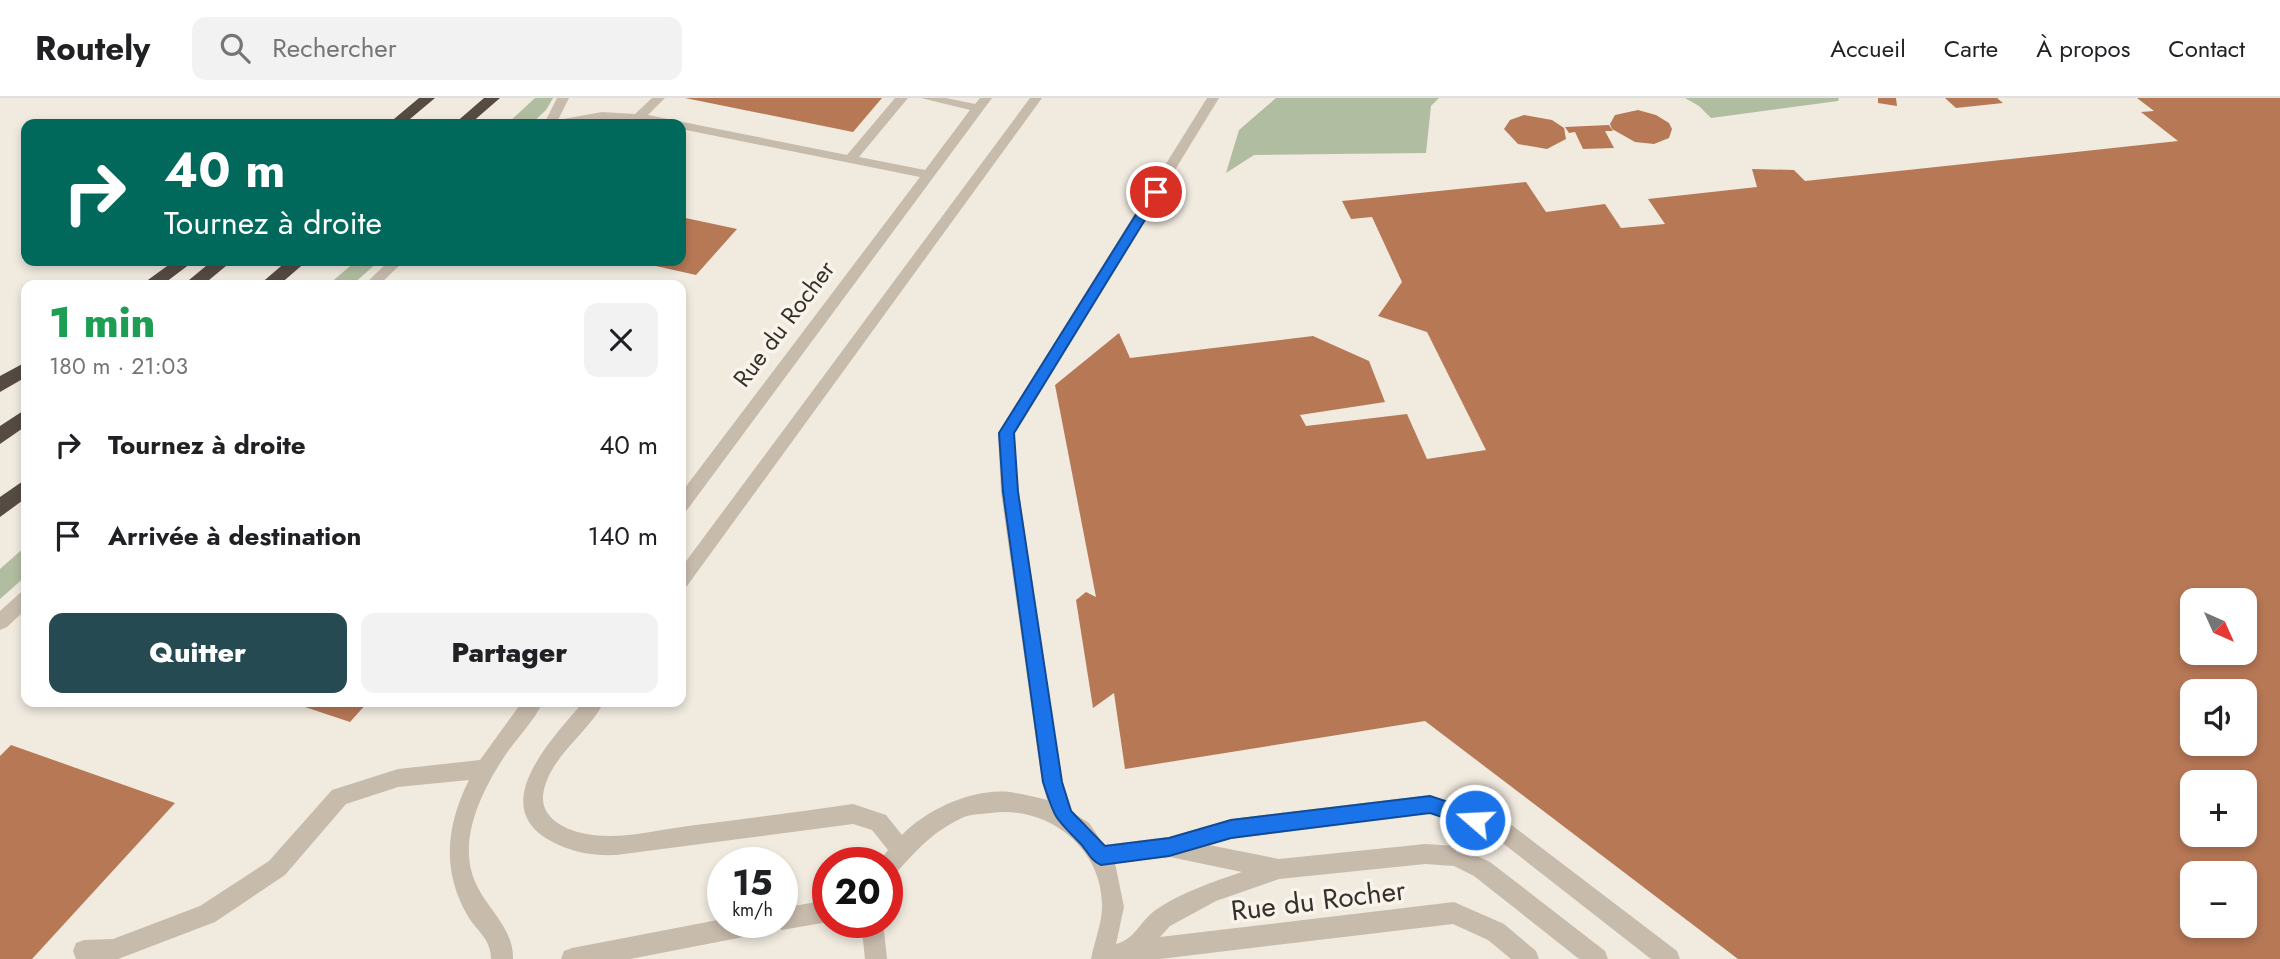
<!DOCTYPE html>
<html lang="fr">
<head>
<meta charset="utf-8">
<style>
	:root { --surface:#fff; --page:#f2f2f2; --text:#202124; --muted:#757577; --line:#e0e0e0; --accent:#254a52 }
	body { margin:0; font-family:Jost,sans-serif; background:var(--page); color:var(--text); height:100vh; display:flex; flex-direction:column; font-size:26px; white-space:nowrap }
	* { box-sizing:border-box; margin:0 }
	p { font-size:23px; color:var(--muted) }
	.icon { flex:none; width:38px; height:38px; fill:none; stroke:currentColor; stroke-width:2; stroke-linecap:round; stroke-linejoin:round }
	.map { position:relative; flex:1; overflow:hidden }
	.sheet { position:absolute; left:21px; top:182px; width:665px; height:427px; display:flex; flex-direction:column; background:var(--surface); border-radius:14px; box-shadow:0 4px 10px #0003 }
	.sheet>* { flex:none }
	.top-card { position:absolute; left:21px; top:21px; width:665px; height:147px; border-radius:14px; box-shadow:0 4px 10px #0003; background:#00695c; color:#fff; overflow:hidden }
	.needle { width:46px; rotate:135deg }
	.tools { position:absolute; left:2180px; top:490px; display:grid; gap:14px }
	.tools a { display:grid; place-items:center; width:77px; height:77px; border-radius:14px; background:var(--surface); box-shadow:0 4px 10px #0003; font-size:35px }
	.speed { position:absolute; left:707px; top:749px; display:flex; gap:14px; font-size:35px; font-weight:700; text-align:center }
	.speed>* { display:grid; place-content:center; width:91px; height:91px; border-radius:50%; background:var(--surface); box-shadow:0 4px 10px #0003; line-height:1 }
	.speed small { font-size:18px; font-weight:400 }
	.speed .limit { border:10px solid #d22; background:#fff; color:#111 }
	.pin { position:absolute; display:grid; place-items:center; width:60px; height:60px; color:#fff; margin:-30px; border:4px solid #fff; border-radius:50%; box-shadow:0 2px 7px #0007 }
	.me { position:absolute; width:77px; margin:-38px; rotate:289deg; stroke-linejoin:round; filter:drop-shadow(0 0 5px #0008) }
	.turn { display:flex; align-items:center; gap:24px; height:147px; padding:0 28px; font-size:32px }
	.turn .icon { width:91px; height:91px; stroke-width:2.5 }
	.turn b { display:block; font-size:49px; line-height:60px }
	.round { display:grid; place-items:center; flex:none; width:74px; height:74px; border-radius:14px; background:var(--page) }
	.headline { display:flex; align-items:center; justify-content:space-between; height:119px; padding:0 28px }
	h1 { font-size:42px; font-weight:800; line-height:52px; color:#1e9e55 }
	.button { display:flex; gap:14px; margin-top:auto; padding:14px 28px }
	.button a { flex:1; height:80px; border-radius:14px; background:var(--accent); color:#fff; font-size:28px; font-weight:800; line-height:80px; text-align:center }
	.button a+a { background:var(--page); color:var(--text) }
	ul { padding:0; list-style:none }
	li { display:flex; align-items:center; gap:21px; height:91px; padding:0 28px }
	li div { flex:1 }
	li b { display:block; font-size:26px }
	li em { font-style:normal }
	header { display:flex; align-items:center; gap:42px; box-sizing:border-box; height:98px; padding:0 35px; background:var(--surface); border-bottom:2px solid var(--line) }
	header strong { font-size:33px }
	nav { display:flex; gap:38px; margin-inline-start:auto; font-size:24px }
	.search { width:490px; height:63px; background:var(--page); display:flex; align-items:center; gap:18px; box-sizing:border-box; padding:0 24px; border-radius:14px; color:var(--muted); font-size:26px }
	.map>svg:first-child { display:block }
	.green { fill:#b1bda1 }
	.building { fill:#b77856; fill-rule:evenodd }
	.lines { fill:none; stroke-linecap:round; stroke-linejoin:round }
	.minor { fill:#c7bbac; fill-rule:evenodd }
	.highway { fill:#564b43; fill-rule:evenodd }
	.route { fill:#1a73e8; stroke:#114b97; stroke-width:2 }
	.labels { text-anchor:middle; stroke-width:7; stroke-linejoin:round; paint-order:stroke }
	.street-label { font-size:24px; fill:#362f2a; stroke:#f8f3eb }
	.near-street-label { font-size:28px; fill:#362f2a; stroke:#f8f3eb }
</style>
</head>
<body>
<header>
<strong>Routely</strong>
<div class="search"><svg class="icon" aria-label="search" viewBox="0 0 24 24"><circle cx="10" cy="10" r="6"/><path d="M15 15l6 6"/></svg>Rechercher</div>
<nav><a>Accueil</a><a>Carte</a><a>À propos</a><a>Contact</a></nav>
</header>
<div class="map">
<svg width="2280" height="861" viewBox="0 0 2280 861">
	<rect width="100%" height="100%" fill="#f0eadf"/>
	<g class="green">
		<polygon points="535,0 553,0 546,12 531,26 507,26"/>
		<polygon points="1276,0 1439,0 1431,8 1426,55 1254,57 1226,75 1239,32"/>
		<polygon points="1685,0 1839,0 1838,3 1711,20 1699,8"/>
		<polygon points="356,163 379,163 352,187 328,187"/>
		<polygon points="26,448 26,478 0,501 0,471"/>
	</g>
	<g class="building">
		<polygon points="685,0 882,0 853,34"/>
		<polygon points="1878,0 1896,0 1897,8 1878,5"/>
		<polygon points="1945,0 1997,0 2003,5 1956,10"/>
		<path d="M2137,0H2280V861H1738L1425,623L1125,671L1114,595L1093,610L1076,502L1086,494L1096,499L1055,287L1119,235L1130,260L1313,238L1369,263L1385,304L1300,317L1306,328L1407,316L1427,361L1486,352L1427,234L1378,218L1402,184L1372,119L1351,121L1342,103L1526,84L1546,114L1605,106L1621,130L1665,126L1648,101L1757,89L1752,71L1794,72L1805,83L2178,43L2141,14L2154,13ZM2193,502H2245V555H2193ZM2193,593H2245V646H2193ZM2193,684H2245V737H2193ZM2193,775H2245V828H2193Z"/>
		<polygon points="1638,12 1656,17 1669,25 1672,31 1669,40 1654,46 1635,44 1612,31 1610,26 1615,17"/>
		<polygon points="1524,17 1552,22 1564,30 1566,41 1547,51 1518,46 1504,31 1510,22"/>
		<polygon points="1609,27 1613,33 1605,33 1614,50 1583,51 1575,34 1569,35 1565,29"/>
		<polygon points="681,119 737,131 696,177 638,164 681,163"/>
		<polygon points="290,604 368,604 350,624"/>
		<polygon points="11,647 175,705 32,861 0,861 0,658"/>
	</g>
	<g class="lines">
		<g class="minor">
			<polygon points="557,0 569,0 558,22 602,14 635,16 652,0 665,0 648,17 847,57 895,0 908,0 859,59 925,72 970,12 921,0 946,0 975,6 980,0 992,0 687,412 681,413 681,395 920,79 681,31 681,26 616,22 544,26"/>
			<polygon points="1030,0 1042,0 687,488 681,490 681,470"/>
			<path d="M1207,0H1219L1014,335L1019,394L1062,684L1073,715L1089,725L1104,747L1169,739L1231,721L1430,697L1505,722L1677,853L1680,861H1651L1491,736L1430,715L1231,741L1209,747L1279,761L1425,746L1456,748L1490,764L1605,853L1608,861H1579L1474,778L1454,768L1425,766L1279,781L1216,803L1170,828L1160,839L1454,804L1504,826L1536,853L1539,861H1511L1488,842L1453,826L1160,861H1091C1094,845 1102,825 1102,809C1103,749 1047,707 991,715C982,716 972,716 964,719C933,733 917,752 895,776L887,779V765H878L888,752L872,732L853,726L616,757C592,758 570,754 549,742C486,706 555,638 583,604H604C588,636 547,660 543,698C541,723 572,735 593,737C624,741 657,732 688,728C743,721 798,714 853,706L886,717L902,737C927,711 973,690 1010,694C1022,696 1035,699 1047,702L1042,684L1001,394L998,335ZM1170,759L1242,774C1213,784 1182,794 1157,811C1140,822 1136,841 1116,846L1124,809L1115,765Z"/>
			<polygon points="389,163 404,163 379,187 364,187"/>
			<polygon points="26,493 26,511 7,529 0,532 0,513 20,495"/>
			<path d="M522,604H543C534,623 518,639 506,656C482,692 456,743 476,786C488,812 514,831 513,861H491C491,842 479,835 469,820C441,774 446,728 469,682L398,689L346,706L285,777L215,824L118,861H76L73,853L76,845L84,842L113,841L200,808L269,763L332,692L398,671L480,662Z"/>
			<polygon points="828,802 828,824 782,832 774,827 772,832 764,835 630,861 561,861 564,853 572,850 723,821 723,824 782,824 782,810"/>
			<polygon points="861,824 883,824 887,861 865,861"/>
		</g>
		<g class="highway">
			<polygon points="419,0 435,0 404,26 388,26"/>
			<polygon points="484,0 500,0 470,26 454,26"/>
			<polygon points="174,163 194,163 162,187 141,187"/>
			<polygon points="212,163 232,163 203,187 183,187"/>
			<polygon points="287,163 307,163 279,187 259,187"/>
			<polygon points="26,264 26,279 0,294 0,278"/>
			<polygon points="26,311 26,328 0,346 0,328"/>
			<polygon points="26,381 26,400 0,419 0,399"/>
		</g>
	</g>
	<path class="route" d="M1152,91L1162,94L1014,335L1018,394L1062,684L1071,713L1105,748L1169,740L1231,722L1430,698L1482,715L1485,722L1482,728L1475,730L1430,715L1231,740L1169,758L1101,767C1091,763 1088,754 1081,746C1054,719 1055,721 1043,684L1003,394L999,335Z"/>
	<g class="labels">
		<g class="street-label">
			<text transform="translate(784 226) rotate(-53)" y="8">Rue du Rocher</text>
		</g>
		<g class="near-street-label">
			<text transform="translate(1318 802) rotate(-7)" y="10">Rue du Rocher</text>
		</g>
	</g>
</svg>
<div class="tools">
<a><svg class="needle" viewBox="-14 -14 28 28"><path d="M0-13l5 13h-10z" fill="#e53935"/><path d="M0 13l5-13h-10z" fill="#757577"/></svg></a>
<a><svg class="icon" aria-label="sound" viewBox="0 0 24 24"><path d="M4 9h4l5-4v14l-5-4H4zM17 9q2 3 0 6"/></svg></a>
<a>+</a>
<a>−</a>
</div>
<div class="speed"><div>15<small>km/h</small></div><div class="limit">20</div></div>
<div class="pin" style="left:1156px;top:94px;background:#d93025"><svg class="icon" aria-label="arrive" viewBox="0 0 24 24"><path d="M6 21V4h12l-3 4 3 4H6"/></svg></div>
<svg class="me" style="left:1475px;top:722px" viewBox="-20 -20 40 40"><circle r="17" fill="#1a73e8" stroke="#fff" stroke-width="3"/><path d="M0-11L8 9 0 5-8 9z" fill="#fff"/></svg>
<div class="top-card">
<div class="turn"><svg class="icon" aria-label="right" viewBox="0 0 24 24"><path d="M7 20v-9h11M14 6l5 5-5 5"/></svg><div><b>40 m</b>Tournez à droite</div></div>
</div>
<section class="sheet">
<div class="headline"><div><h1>1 min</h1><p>180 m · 21:03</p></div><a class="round"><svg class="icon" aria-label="close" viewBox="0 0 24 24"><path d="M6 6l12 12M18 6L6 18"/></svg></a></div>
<ul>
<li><svg class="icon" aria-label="right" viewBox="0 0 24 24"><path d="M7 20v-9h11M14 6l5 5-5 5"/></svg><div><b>Tournez à droite</b></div><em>40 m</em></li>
<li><svg class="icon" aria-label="arrive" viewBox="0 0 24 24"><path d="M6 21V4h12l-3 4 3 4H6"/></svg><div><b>Arrivée à destination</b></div><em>140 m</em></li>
</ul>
<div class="button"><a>Quitter</a><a>Partager</a></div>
</section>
</div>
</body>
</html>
